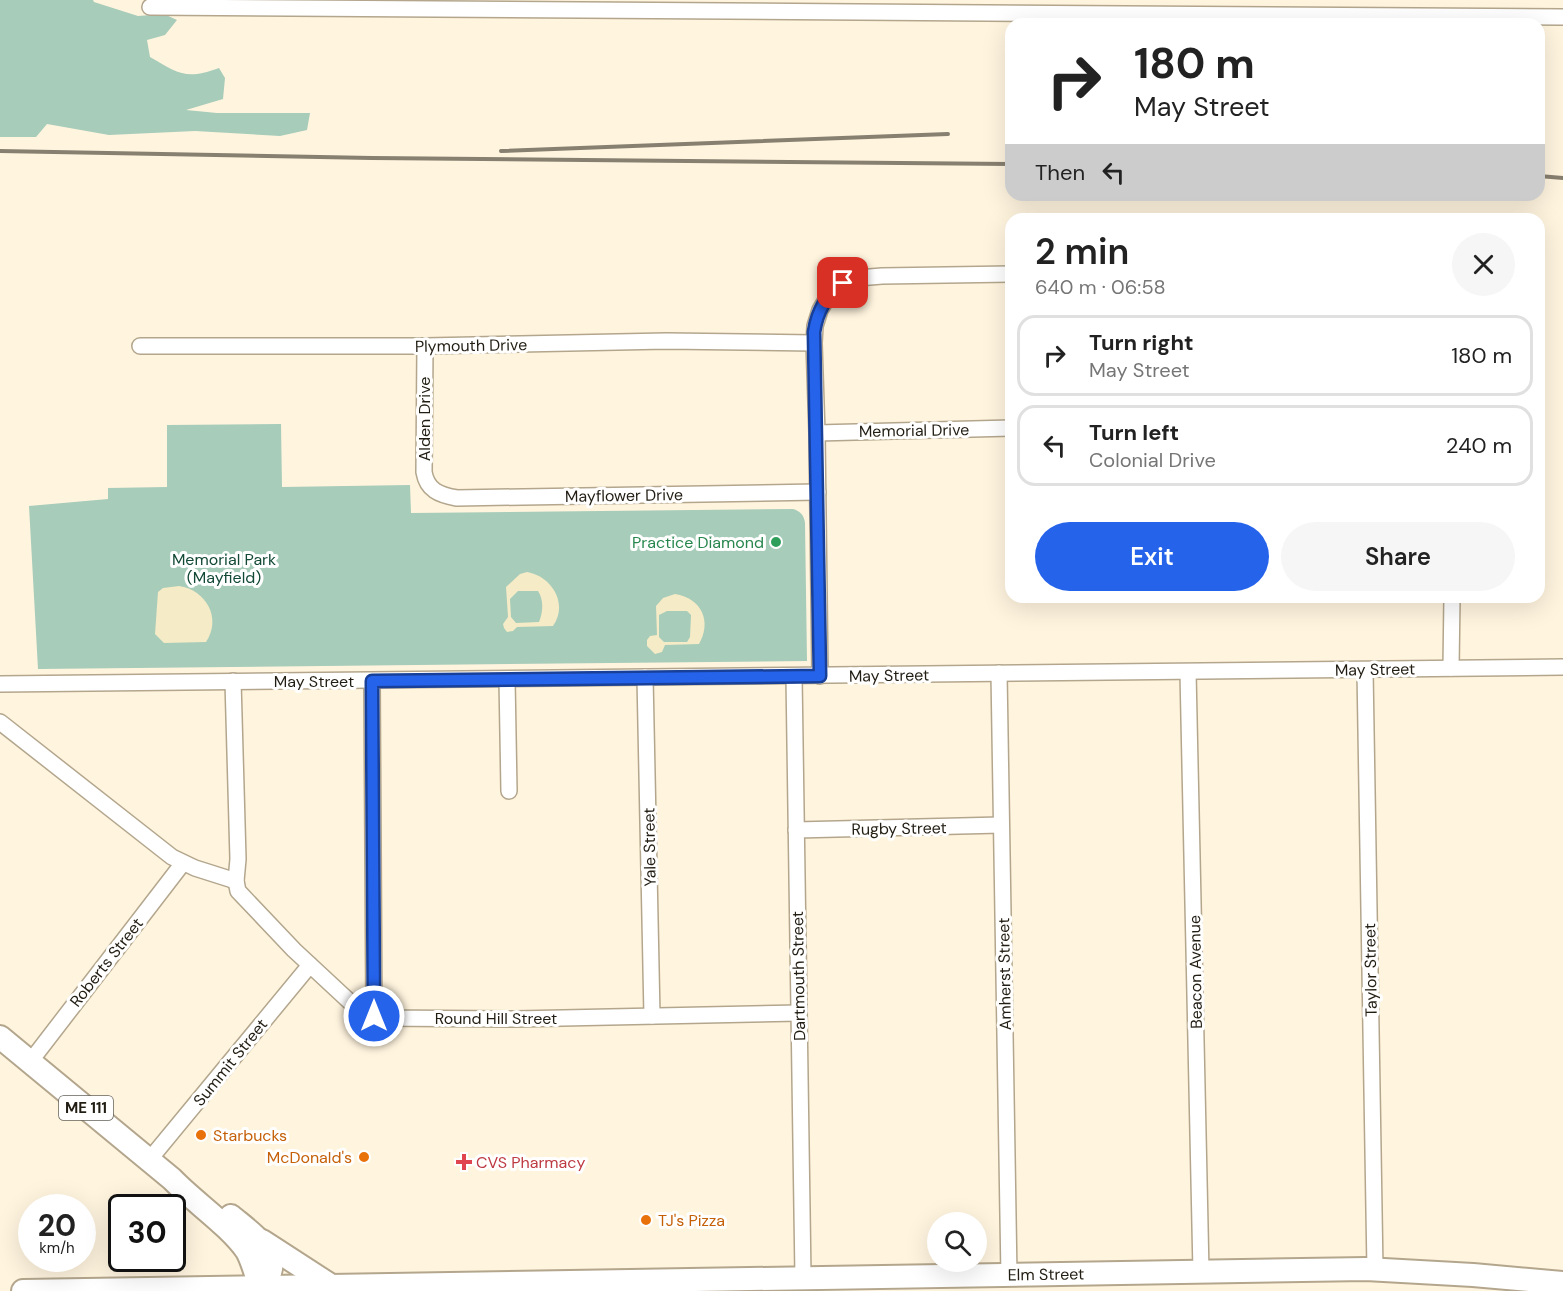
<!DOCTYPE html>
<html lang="en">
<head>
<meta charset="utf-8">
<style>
	:root { --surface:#fff; --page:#f6f6f6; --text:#222; --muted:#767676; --line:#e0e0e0; --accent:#2563eb }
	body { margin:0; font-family:"DM Sans",sans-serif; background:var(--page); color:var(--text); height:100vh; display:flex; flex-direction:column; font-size:22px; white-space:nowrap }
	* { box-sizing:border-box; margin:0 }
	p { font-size:20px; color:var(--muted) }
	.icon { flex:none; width:33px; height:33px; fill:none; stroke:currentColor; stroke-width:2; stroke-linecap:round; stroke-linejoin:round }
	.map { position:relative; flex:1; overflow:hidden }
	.drawer { position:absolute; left:1005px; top:213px; width:540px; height:390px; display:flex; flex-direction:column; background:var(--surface); border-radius:18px; box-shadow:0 6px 24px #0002 }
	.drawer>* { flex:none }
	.guide { position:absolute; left:1005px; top:18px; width:540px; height:183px; border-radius:18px; box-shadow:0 6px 24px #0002; background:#fff; color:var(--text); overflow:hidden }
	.controls { position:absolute; left:927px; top:1212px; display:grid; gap:12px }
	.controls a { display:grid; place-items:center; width:60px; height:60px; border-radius:50%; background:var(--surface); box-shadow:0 6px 24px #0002; font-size:30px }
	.speed { position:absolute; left:18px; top:1194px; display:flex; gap:12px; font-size:30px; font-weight:700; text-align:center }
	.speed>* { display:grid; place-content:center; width:78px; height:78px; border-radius:50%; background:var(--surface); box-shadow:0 6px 24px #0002; line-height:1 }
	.speed small { font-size:15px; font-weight:400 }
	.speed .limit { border:3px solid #111; border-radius:9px; background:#fff; color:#111 }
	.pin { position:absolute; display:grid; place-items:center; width:51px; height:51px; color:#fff; margin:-26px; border-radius:12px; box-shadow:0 3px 9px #0006 }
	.me { position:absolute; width:66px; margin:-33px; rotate:0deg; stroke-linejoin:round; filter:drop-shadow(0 0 4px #0008) }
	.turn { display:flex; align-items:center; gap:21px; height:126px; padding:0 30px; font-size:27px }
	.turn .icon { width:78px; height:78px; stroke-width:2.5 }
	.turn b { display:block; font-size:42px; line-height:51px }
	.then { display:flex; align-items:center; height:57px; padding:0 30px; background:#0003; gap:12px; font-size:22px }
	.round { display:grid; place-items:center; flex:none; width:63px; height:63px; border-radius:32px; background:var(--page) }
	.overview { display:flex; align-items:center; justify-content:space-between; height:102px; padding:0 30px }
	h1 { font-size:36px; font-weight:600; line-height:45px }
	.action { display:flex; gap:12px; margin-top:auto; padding:12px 30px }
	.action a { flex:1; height:69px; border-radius:36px; background:var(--accent); color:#fff; font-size:24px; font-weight:600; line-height:69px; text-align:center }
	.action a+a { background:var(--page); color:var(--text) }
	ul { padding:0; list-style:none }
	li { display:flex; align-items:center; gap:18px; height:81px; margin:0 12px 9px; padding:0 18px; border:3px solid var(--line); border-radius:18px }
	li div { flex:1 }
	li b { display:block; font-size:22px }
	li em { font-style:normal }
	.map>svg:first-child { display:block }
	.green { fill:#a7ccba }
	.sand { fill:#f5ebc6; fill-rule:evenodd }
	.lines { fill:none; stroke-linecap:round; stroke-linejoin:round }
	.minor-casing { stroke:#b3a68d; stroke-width:18 }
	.primary-casing { stroke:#b3a68d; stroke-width:26 }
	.minor { stroke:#fff; stroke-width:15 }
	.primary { stroke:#fff; stroke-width:22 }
	.rail { stroke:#877f70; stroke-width:4 }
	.route-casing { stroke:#184099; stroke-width:15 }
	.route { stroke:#2563eb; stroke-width:10 }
	.leisure-dot { fill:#2e9e5b; stroke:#fff; stroke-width:2 }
	.food-dot { fill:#e8710a; stroke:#fff; stroke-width:2 }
	.health-dot { fill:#e0444e; stroke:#fff; stroke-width:2 }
	.labels { text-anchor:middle; stroke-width:6; stroke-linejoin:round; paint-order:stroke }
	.shield { fill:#fff; stroke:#64615a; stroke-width:1.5 }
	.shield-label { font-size:15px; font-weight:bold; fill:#221d13 }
	.street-label { font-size:16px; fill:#221d13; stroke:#fff }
	.leisure-label { font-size:16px; fill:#27864d; stroke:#fff; text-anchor:end }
	.park-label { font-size:16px; fill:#124935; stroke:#fff }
	.food-label { font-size:16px; fill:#c56008; stroke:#fff; text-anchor:start }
	.health-label { font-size:16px; fill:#be3a42; stroke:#fff; text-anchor:start }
</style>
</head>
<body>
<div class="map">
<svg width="1563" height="1291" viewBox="0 0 1563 1291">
	<rect width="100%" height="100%" fill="#fff4de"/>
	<g class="green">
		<path d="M0,0H93L94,2L138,16L164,14L177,20L165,35L147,40L150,57C179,74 186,80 219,68L225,78L223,99L186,110L217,113H310L307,130L280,136L195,131L109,135L47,124L36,137H0Z"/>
		<path d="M281,424L282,487L410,485L411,513L793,509C800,511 804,515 805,523L807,661L38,669L29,506L108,499V488L167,487V425Z"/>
	</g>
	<g class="sand">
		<path d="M527,572C551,576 569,603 553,626L517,627L513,631L507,632L504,628L503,624L508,617L506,587L520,574ZM518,591H538C544,600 543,612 539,622L516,623L511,617L510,599Z"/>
		<path d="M179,586C206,590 222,618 206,642L164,643L155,634L158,592L163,588Z"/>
		<path d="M675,594C702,598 712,622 699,644L665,645L662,652L655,654L647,646V640L650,636L657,635L656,606L663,598ZM667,611H687L691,615L690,637L687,642H664L659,637V615Z"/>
	</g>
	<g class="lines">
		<g class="minor-casing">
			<g id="minor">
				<polyline points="150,7 1563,17"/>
				<polyline points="140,346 425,346 666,341 814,343"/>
				<path d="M425,346L424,472C427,490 439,495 457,498L818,492"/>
				<polyline points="817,433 1011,428"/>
				<polyline points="1451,668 1452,597"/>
				<polyline points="1365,670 1375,1270"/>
				<polyline points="1188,672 1201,1272"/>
				<polyline points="999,673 1009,1276"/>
				<polyline points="794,676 803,1277"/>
				<polyline points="820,676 817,433 814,343 815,326 820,310 829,295 838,286 858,278 882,276 1011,274"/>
				<polyline points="645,677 652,1016"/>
				<polyline points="507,679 509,791"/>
				<polyline points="233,681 238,859 236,881 238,891 294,950 350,1002 364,1013 380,1018 515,1019 799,1013"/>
				<polyline points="372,681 374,1016"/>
				<polyline points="0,684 1563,667"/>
				<polyline points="0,722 172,857 195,868 236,881"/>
				<polyline points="796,830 1001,825"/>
				<polyline points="30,1062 183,863"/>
				<polyline points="150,1159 310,965"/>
			</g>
		</g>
		<g class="primary-casing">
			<g id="primary">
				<path d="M0,1037L172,1179C194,1202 230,1226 247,1251C253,1262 256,1275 260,1287"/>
				<path d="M231,1216C252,1234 290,1258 260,1287"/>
				<polyline points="262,1241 330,1285"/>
				<path id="s1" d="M23,1291C471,1282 919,1276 1366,1269L1473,1275L1563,1283"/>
			</g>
		</g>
		<use href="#minor" class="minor"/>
		<use href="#primary" class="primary"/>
		<g class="rail">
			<polyline points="0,151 372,158 1011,164"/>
			<polyline points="501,151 948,134"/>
			<polyline points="1539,176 1563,178"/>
		</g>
	</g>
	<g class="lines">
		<g class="route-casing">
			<path id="route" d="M374,1016L372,681L820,676L814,332C817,312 826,295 843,283"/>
		</g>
		<use href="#route" class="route"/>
	</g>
	<circle class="leisure-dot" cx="776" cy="542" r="6"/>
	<g class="food-dot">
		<circle cx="201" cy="1135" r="6"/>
		<circle cx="364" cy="1157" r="6"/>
		<circle cx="646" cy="1220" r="6"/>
	</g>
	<path class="health-dot" d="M461 1153h6v6h6v6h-6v6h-6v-6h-6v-6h6z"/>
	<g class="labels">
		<rect class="shield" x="59" y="1096" width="54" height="24" rx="4.5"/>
		<g class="shield-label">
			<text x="86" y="1113">ME 111</text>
		</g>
		<g class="street-label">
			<text transform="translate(471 345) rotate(-1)" y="6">Plymouth Drive</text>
			<text transform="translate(424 419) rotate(-90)" y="6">Alden Drive</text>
			<text transform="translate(914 430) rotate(-1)" y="6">Memorial Drive</text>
			<text transform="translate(624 495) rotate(-1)" y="6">Mayflower Drive</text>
			<text transform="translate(1375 669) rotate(-1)" y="6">May Street</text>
			<text transform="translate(889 675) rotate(-1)" y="6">May Street</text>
			<text x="314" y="687">May Street</text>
			<text transform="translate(899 828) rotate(-1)" y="6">Rugby Street</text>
			<text transform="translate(649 847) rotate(-91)" y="6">Yale Street</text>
			<text transform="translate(106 962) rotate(-52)" y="6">Roberts Street</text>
			<text transform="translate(1370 970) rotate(-91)" y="6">Taylor Street</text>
			<text transform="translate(1195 972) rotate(-91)" y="6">Beacon Avenue</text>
			<text transform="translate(1004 974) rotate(-91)" y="6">Amherst Street</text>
			<text transform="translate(798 976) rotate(-91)" y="6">Dartmouth Street</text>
			<text x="496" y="1024">Round Hill Street</text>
			<text transform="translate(230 1062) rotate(-51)" y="6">Summit Street</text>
			<text dy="6" stroke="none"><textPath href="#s1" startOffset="1023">Elm Street</textPath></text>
		</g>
		<g class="leisure-label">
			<text x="764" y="548">Practice Diamond</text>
		</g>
		<g class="park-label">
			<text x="224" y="565">Memorial Park<tspan x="224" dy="18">(Mayfield)</tspan></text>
		</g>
		<g class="food-label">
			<text x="213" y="1141">Starbucks</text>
			<text x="352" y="1163" text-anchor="end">McDonald's</text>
			<text x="658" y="1226">TJ's Pizza</text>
		</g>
		<g class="health-label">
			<text x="476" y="1168">CVS Pharmacy</text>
		</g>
	</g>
</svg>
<div class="controls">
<a><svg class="icon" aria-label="search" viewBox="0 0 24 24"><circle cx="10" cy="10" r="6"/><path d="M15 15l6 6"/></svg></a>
</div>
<div class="speed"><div>20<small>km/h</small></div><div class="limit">30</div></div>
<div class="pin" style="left:843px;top:283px;background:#d93025"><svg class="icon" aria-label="arrive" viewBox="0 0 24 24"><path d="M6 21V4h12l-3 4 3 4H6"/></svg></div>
<svg class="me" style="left:374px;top:1016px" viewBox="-20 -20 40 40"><circle r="17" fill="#2563eb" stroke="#fff" stroke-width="3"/><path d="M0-11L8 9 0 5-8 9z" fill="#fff"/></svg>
<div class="guide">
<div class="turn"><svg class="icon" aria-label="right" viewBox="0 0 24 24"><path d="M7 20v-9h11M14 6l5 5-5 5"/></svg><div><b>180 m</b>May Street</div></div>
<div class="then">Then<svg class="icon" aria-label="left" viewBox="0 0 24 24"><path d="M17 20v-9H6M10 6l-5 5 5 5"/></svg></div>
</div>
<section class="drawer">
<div class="overview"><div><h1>2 min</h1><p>640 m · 06:58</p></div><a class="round"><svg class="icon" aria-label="close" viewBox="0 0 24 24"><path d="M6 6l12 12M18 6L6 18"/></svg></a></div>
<ul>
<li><svg class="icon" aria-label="right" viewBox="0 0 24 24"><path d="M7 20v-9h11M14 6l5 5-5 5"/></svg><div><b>Turn right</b><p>May Street</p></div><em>180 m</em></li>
<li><svg class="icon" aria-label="left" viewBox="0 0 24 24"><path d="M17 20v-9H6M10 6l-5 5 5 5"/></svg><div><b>Turn left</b><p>Colonial Drive</p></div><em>240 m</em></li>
</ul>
<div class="action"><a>Exit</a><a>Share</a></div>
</section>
</div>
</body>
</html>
